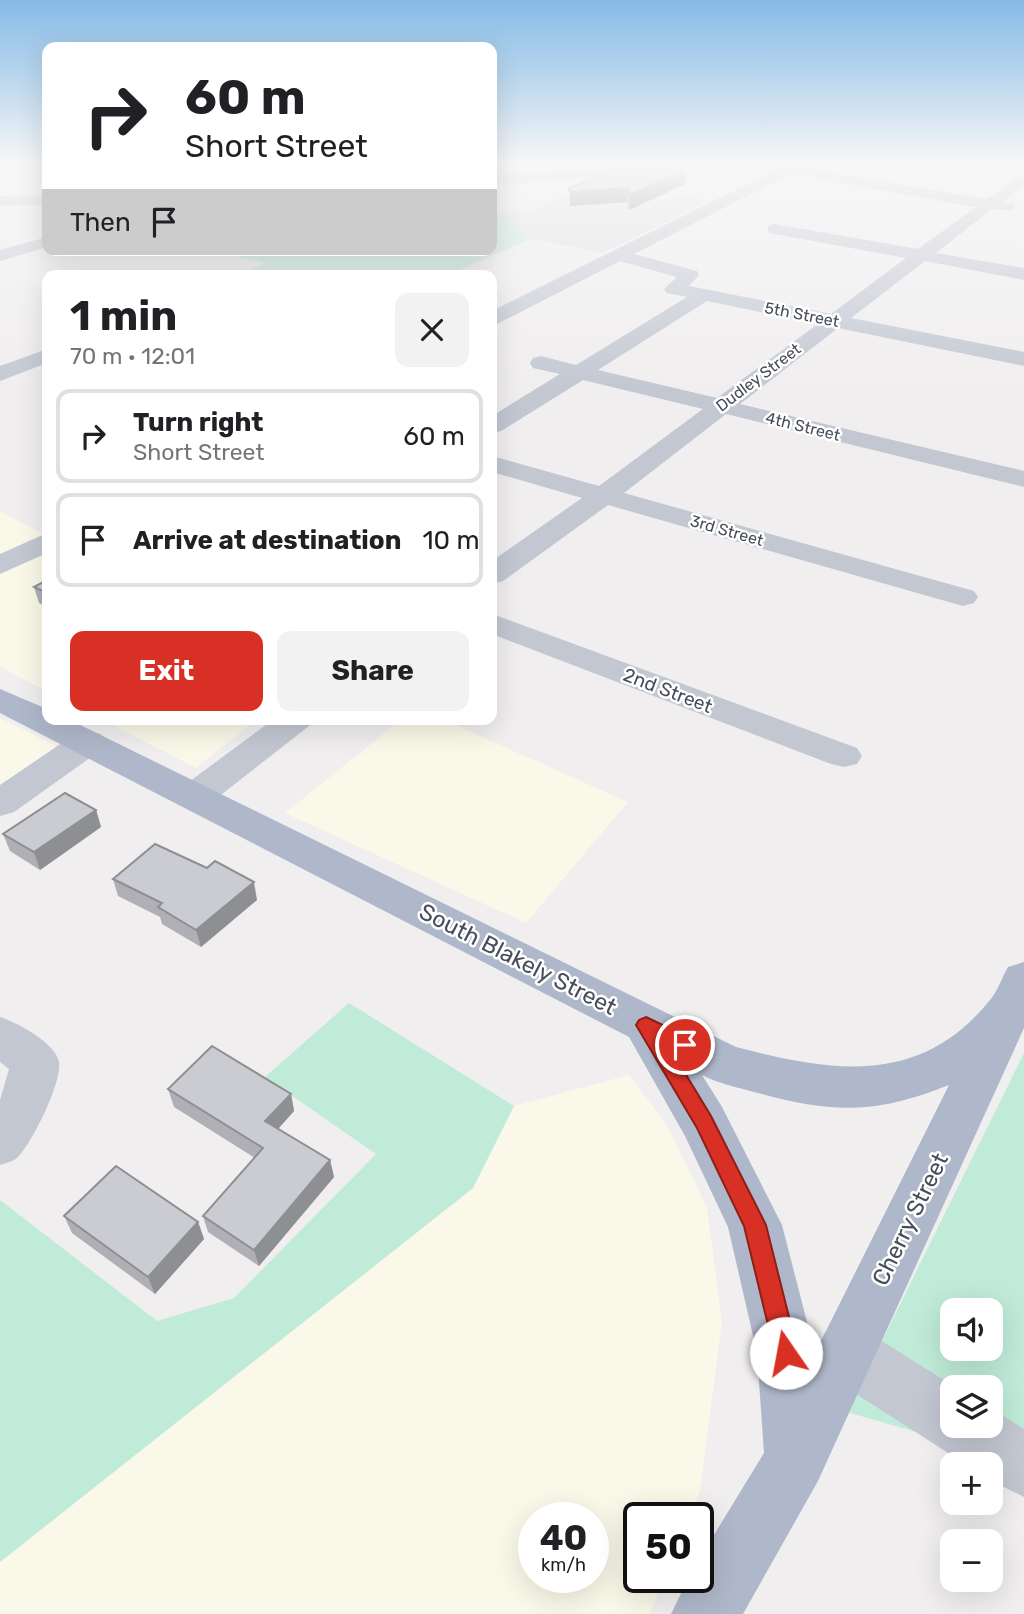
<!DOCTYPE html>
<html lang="en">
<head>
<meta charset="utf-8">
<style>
	:root { --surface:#fff; --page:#f2f2f2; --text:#202124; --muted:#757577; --line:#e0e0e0; --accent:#d93025 }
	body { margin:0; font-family:Rubik,sans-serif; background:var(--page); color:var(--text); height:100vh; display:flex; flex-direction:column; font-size:26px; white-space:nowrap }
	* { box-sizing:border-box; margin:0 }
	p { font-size:23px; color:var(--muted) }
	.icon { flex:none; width:38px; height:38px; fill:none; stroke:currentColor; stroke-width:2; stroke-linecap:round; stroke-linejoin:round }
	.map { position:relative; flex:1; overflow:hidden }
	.panel { position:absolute; left:42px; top:270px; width:455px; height:455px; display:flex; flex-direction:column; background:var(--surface); border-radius:14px; box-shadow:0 7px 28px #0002 }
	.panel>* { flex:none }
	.hud { position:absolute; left:42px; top:42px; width:455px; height:214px; border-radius:14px; box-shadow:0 7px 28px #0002; background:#fff; color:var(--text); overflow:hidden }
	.tools { position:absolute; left:940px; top:1298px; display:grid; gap:14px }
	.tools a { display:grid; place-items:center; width:63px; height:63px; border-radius:14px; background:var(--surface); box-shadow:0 7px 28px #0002; font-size:35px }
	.speed { position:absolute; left:518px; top:1502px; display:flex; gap:14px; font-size:35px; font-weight:700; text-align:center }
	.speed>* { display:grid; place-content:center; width:91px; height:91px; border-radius:50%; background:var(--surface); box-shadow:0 7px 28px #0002; line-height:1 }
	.speed small { font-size:18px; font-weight:400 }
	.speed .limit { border:4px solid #111; border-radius:10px; background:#fff; color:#111 }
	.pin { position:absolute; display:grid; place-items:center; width:60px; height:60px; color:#fff; margin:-30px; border:4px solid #fff; border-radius:50%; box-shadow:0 2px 7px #0007 }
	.me { position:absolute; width:77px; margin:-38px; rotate:348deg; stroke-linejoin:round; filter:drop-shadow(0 0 5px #0008) }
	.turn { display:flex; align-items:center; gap:24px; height:147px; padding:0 28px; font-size:32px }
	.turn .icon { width:91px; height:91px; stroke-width:2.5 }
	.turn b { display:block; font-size:49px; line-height:60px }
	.then { display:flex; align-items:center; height:66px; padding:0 28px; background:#0003; gap:14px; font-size:26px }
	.round { display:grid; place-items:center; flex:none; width:74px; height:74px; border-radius:14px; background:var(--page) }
	.headline { display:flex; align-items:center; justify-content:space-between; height:119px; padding:0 28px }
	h1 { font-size:42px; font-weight:700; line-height:52px }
	.primary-button { display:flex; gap:14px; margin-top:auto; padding:14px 28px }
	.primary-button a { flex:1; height:80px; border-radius:14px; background:var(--accent); color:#fff; font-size:28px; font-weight:700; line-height:80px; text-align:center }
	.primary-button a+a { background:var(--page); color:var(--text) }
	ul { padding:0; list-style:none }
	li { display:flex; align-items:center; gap:21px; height:94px; margin:0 14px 10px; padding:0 14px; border:4px solid var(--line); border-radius:14px }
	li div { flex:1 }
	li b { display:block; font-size:26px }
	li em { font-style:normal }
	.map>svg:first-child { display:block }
	.commercial { fill:#faf8e8; fill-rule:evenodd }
	.education { fill:#e1dfdf }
	.green { fill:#bfebd8; fill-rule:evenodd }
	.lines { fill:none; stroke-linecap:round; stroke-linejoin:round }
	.minor { fill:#c2c7d2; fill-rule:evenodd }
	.major { fill:#afb8ca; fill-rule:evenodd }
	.wall { fill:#afafb5 }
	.shaded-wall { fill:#8e8f93 }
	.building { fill:#cbccd2; stroke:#8e8f93; stroke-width:2 }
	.route { fill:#d93025; stroke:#8d1f18; stroke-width:2 }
	.labels { text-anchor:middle; stroke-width:5; stroke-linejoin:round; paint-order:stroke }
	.far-street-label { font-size:16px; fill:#474e59; stroke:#fff }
	.street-label { font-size:19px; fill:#474e59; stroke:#fff }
	.near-street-label { font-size:23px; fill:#474e59; stroke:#fff }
</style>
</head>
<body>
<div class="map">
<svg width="1024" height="1614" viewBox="0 0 1024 1614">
	<rect width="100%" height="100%" fill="#f0eeee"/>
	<g class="commercial">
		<polygon points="0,511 47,536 47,691 0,667"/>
		<polygon points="0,718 63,749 0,788"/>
		<polygon points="101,719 257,719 196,768"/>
		<polygon points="402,719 442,719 628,802 526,923 285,813"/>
		<path d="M629,1075L668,1127L707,1208L722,1322L700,1491L689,1517H639V1577H665L650,1614H0V1562L473,1188L514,1106ZM534,1517H593V1577H534Z"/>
	</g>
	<polygon class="education" points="610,192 666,200 685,196 707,202 602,253 540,240 528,240 505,212 536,209 561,197 585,201"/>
	<g class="green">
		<polygon points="505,212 528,240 448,275 268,275 251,269 265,263 210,250 492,250 492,213"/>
		<polygon points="349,1003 514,1106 473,1188 0,1562 0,1200 157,1321 234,1298 376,1154 265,1077"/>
		<path d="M1024,1053V1463L847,1412ZM952,1311H990V1349H952ZM952,1388H990V1426H952Z"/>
	</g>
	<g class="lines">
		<g class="minor">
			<polygon points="682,165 759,165 752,169 492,184 492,175"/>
			<path d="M761,165H788L986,199L1024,174V185L1003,202L1013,204L1015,207L1013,210L992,209L936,253L1024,268V280L925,261L851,318L1024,352V366L838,328L740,404L1024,471V487L726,414L624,493L974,591L978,597L974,603L963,606L608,505L503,581L492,584V561L582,498L492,472V456L599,486L703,409L583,380L501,431L492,433V416L560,374L533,368L530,363L533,358L541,356L576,365L687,297L667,293L664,289L677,277L620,261L499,323L492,325V311L774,171ZM790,174L976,207L918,249L775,224L769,225L767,229L769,233L775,234L906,258L831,314L689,286L699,275L697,271L634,254ZM707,301L818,324L717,398L598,370Z"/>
			<polygon points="47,195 47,205 0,206 0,196"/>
			<polygon points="47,237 47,247 0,261 0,250"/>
			<polygon points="47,349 47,363 0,381 0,366"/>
			<polygon points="47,533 47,553 0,574 0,554"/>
			<polygon points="492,614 857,748 862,756 857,764 844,767 831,764 492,634"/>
			<polygon points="274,719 314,719 309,726 208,805 195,808 182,805 176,796 182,787"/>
			<polygon points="88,731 101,734 106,742 101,750 14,812 0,816 0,785 75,734"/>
			<path d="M0,1017C16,1022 56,1043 59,1062C62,1083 33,1140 19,1156C15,1161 6,1163 0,1165V1100L9,1069L0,1062Z"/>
			<polygon points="846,1324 867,1332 957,1388 952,1388 952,1426 990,1426 990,1408 1024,1429 1024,1497 990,1480 990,1465 967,1465 825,1374 817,1353 825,1332"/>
		</g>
		<path class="major" d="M0,689L47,709V719H68L736,1047C832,1072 920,1087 990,1000C998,991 1002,977 1008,967L1024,962V1028L818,1481L743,1614H671L689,1577H698V1561L764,1453L757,1353L728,1227L685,1136L629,1037L0,713ZM702,1075C719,1084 740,1088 758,1093C833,1114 876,1114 949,1085L815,1353L782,1225L722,1107Z"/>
	</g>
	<g class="wall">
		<polygon points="686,170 685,184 629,210 627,202 570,206 569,188"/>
		<polygon points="47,580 47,607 39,603 34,587"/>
		<polygon points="96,810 101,827 40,870 10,851 3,834"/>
		<polygon points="113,879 257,900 201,947 162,924 160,917 118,896"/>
		<polygon points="168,1089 291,1094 294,1111 278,1129 330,1160 334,1177 259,1266 208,1232 203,1216 255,1158 174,1107"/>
		<polygon points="64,1216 198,1222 204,1239 155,1294 72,1233"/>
	</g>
	<g class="shaded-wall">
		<polygon points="686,170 685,184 629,210 630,195"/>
		<polygon points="628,188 627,202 570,206 570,192"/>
		<polygon points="96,810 101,827 40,870 34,852"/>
		<polygon points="254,882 257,900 201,947 196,930"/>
		<polygon points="291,1094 294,1111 269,1139 265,1121"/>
		<polygon points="330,1160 334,1177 259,1266 254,1250"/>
		<polygon points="198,1222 204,1239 155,1294 148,1277"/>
	</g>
	<g class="building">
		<polygon points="640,165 672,165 686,170 630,195 628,188 570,192 569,188 624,166"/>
		<polygon points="47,580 47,593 34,587"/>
		<polygon points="65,793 96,810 34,852 3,834"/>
		<polygon points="155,844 207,868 215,861 254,882 196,930 158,907 162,903 113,879"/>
		<polygon points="212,1046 291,1094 265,1121 330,1160 254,1250 203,1216 263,1148 168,1089"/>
		<polygon points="116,1166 198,1222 148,1277 64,1216"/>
	</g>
	<linearGradient id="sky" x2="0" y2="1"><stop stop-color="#85bae6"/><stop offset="0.42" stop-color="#f8f7f7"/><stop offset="1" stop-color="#f8f7f7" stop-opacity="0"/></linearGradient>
	<rect width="1024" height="391" fill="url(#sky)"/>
	<polygon class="route" points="646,1017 692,1039 695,1045 692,1050 685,1052 668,1045 711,1116 766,1225 798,1353 794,1362 786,1365 777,1362 744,1226 697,1128 636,1025 639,1020"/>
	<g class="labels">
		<g class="far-street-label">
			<text transform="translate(802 314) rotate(11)" y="6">5th Street</text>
			<text transform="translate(758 377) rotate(-37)" y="6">Dudley Street</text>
			<text transform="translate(803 426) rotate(14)" y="6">4th Street</text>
			<text transform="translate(727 530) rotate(16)" y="6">3rd Street</text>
		</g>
		<g class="street-label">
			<text transform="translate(668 690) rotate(21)" y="7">2nd Street</text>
		</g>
		<g class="near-street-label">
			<text transform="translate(518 959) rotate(27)" y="8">South Blakely Street</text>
			<text transform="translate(910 1219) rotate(-64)" y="8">Cherry Street</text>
		</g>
	</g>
</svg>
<div class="tools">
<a><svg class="icon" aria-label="sound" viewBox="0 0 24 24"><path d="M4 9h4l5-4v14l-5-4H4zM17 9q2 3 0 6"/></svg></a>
<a><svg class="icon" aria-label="layers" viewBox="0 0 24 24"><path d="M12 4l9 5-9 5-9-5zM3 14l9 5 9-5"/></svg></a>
<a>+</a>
<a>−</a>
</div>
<div class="speed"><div>40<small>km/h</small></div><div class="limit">50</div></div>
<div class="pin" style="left:685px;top:1045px;background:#d93025"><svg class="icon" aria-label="arrive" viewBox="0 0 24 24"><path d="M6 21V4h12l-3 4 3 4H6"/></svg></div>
<svg class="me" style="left:786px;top:1353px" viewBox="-20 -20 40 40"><circle r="19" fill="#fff"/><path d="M0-13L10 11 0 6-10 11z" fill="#d93025"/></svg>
<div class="hud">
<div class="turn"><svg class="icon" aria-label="right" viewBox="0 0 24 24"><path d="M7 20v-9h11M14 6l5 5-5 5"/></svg><div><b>60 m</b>Short Street</div></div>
<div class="then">Then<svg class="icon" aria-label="arrive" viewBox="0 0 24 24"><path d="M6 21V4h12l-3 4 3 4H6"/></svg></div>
</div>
<section class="panel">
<div class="headline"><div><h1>1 min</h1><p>70 m · 12:01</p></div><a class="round"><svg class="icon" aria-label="close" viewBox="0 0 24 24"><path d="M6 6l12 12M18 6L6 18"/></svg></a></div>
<ul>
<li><svg class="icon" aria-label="right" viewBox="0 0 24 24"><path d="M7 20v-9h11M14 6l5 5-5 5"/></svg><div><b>Turn right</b><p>Short Street</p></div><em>60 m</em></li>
<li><svg class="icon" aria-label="arrive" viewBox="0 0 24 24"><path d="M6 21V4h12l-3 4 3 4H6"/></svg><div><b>Arrive at destination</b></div><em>10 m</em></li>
</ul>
<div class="primary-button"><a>Exit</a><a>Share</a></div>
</section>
</div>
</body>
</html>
